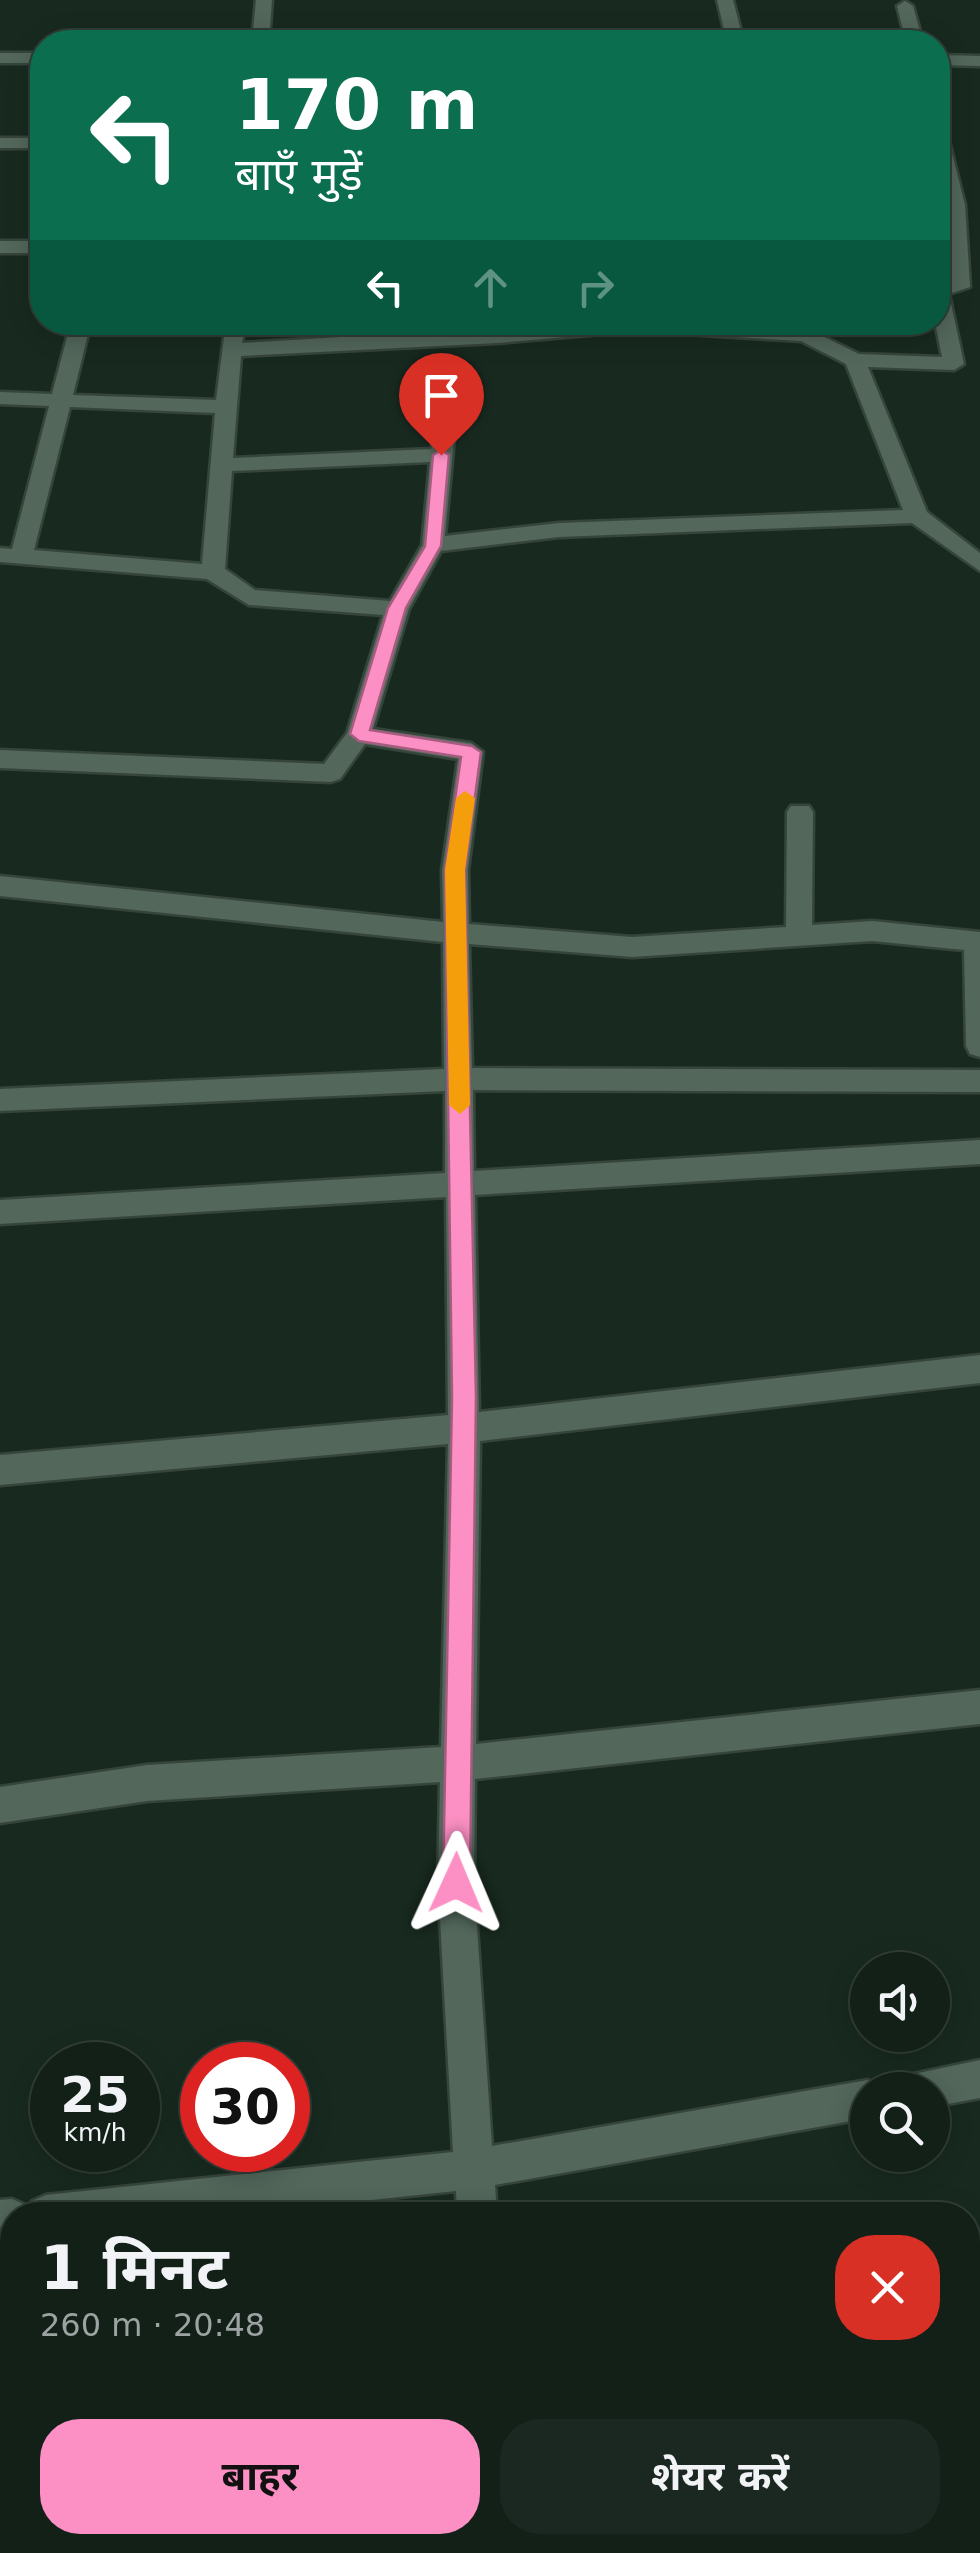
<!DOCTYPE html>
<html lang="hi">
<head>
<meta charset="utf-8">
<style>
	:root { --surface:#122018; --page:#1b2821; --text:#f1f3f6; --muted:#9ca3a2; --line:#313e37; --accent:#fc8fc3 }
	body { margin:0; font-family:"DejaVu Sans","Noto Sans Devanagari",sans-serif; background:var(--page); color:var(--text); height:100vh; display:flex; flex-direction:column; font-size:38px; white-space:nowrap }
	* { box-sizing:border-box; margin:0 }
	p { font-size:32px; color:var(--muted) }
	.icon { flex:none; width:55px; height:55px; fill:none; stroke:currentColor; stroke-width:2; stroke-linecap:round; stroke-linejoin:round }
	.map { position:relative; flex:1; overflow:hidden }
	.side { position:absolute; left:0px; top:2202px; width:980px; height:352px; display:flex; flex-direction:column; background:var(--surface); border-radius:40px 40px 0 0; box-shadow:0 5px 25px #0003,0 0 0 2px var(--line) }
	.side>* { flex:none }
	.hud { position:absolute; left:30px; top:30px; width:920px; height:305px; border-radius:40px; box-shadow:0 5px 25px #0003,0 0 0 2px var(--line); background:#0b6e4f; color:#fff; overflow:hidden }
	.buttons { position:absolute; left:850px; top:1952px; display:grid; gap:20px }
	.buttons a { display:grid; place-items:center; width:100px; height:100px; border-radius:50%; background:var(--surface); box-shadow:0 5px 25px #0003,0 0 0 2px var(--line); font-size:50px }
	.speed { position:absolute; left:30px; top:2042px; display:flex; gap:20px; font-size:50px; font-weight:700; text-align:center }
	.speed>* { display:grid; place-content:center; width:130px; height:130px; border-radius:50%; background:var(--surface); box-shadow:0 5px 25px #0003,0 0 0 2px var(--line); line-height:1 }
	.speed small { font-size:25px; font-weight:400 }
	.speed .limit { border:15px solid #d22; background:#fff; color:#111 }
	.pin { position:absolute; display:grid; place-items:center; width:85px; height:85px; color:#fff; margin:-102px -42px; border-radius:50% 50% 50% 0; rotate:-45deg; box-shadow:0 0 10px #0007 }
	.pin .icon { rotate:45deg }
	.me { position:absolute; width:110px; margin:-55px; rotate:1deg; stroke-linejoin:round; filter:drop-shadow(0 0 8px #0008) }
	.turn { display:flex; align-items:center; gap:35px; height:210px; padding:0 40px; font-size:45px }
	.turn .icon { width:130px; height:130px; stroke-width:2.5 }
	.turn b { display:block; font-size:70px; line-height:85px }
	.lanes { display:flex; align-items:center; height:95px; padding:0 40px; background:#0003; justify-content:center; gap:50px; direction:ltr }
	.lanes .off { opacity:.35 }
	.round { display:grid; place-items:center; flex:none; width:105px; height:105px; border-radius:40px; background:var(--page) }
	.head { display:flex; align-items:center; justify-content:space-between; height:170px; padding:0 40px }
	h1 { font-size:60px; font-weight:700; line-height:75px }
	.action { display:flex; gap:20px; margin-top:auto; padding:20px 40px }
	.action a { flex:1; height:115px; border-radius:40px; background:var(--accent); color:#111; font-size:40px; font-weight:700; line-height:115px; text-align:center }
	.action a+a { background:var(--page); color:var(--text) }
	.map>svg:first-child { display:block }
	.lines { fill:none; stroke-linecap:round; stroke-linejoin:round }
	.street-casing { stroke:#36453c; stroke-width:5 }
	.street { fill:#53675b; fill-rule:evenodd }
	.route { fill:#fc8fc3; stroke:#a45d7f; stroke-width:2.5 }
	.slow { fill:#f59e0b }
</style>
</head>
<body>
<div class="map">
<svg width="980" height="2553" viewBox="0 0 980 2553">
	<rect width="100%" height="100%" fill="#182a20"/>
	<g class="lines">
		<g class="street-casing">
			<g id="street">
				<polygon points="256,0 272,0 269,42 252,42"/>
				<polygon points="717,0 733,0 744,42 727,42"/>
				<polygon points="905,1 913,6 923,42 906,42 897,6"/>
				<rect x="0" y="53" width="42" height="10"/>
				<polygon points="938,55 980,56 980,66 938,65"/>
				<path d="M938,128L947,133L965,205L970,287L949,294L964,364L954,370L868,367L927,512L980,553V571L912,523L559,537L441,551L409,609L373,729L471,743L483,752L468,870L469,924L632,937L786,927L787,812L791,806H809L813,812L812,925L872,921L980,932V1057L970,1054L966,1046L964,950L872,941L632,957L469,944L472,1068L980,1070V1092L473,1090L474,1171L980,1140V1164L475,1195L479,1412L980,1355V1383L480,1441L476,1744L980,1690V1724L475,1779L474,1883L492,2146L868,2080L884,2090H868V2118L495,2185L497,2215H457L456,2191L230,2215H12V2239L0,2240V2200L12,2199L26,2205L28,2210L32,2201L46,2195L453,2152L438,1883L440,1782L147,1801L0,1823V1787L147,1765L441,1747L448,1444L0,1485V1455L448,1415L446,1197L0,1224V1200L445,1173V1091L0,1111V1089L444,1069L443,942L0,896V876L443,922L442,870L458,759L365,744L340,779L331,782L0,768V750L324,764L347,733L383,615L249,605L207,579L0,562V548L12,549L49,406L0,404V392L52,394L71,322H91L73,395L216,400L226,322H246L242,343L595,322L793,328L792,322H812L814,332L859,354L942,357L935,322L938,284L950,282L947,205L938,168ZM636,331L801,341L846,364L903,510L559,523L445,536L454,439L451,434H435L431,449L233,458L241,356L497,343ZM70,407L215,413L202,564L34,550ZM430,462L422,545L390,601L255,590L225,569L232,471Z"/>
				<rect x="0" y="138" width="42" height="10"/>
				<rect x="0" y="241" width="42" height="12"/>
				<polygon points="980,2060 980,2098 932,2107 932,2090 899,2090 904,2076"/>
				<polygon points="476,2542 520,2542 521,2553 477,2553"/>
			</g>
		</g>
		<use href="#street" class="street"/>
	</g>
	<polygon class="route" points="441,450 449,455 441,546 406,608 370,730 472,746 481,752 465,870 476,1397 470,1883 466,1893 456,1897 447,1893 443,1883 452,1397 445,870 461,757 359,741 350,734 388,608 425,546 433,455"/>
	<polygon class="slow" points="465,791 475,798 465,870 470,1105 460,1114 449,1105 445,870 456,798"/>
</svg>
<div class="buttons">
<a><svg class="icon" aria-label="sound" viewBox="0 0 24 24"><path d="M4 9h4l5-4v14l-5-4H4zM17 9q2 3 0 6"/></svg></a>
<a><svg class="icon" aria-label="search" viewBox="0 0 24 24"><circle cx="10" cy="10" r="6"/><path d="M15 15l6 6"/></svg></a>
</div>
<div class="speed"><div>25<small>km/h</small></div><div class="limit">30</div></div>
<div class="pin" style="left:441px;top:455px;background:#d93025"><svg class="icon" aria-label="arrive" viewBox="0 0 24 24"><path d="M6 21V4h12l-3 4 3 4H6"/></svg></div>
<svg class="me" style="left:456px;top:1883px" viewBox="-20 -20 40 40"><path d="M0-17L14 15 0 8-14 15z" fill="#fc8fc3" stroke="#fff" stroke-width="4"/></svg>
<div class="hud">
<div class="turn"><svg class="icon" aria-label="left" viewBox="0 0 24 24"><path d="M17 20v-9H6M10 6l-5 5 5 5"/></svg><div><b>170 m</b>बाएँ मुड़ें</div></div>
<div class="lanes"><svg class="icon" aria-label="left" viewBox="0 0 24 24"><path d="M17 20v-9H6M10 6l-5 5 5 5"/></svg><svg class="icon off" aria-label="ahead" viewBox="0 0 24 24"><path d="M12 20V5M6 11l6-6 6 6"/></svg><svg class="icon off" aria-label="right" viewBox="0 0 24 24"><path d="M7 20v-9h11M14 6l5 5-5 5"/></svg></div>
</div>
<section class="side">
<div class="head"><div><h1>1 मिनट</h1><p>260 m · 20:48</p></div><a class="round" style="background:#d93025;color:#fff"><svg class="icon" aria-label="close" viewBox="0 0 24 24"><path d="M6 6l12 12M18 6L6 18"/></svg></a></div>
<div class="action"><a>बाहर</a><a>शेयर करें</a></div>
</section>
</div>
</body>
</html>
